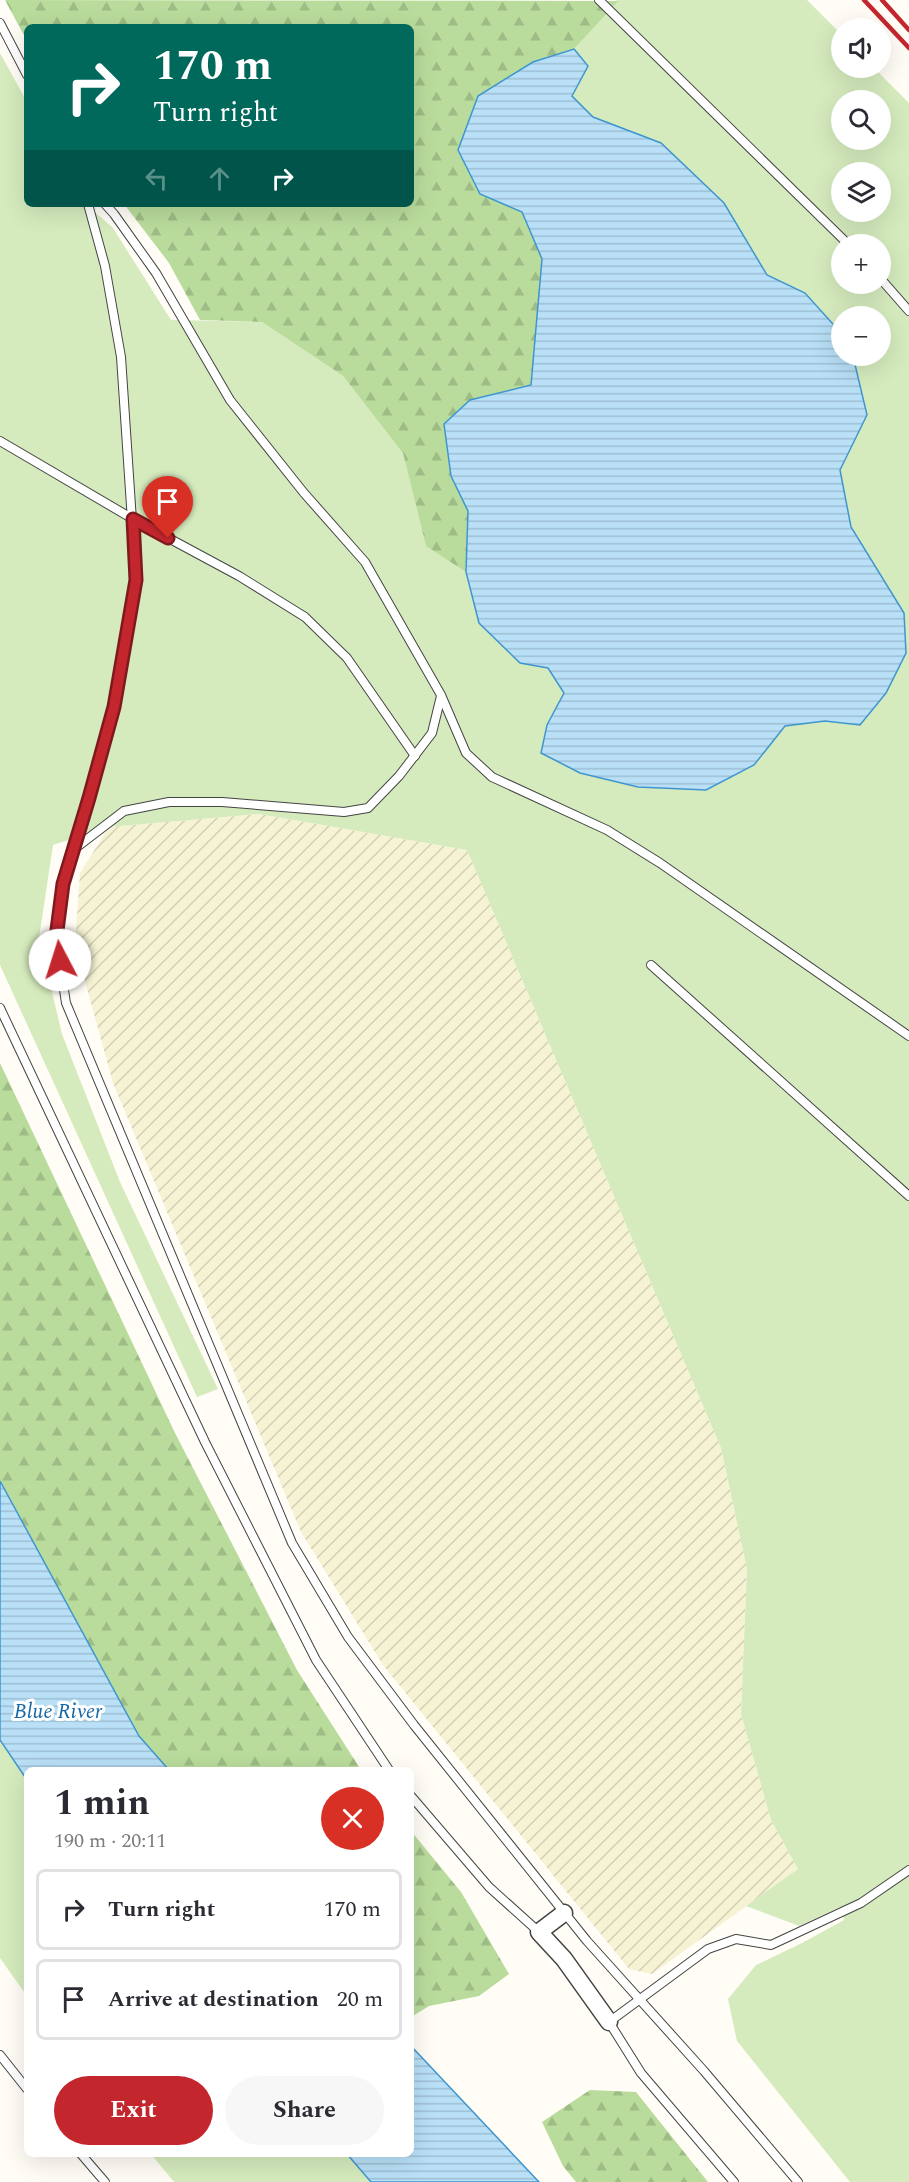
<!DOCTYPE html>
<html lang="en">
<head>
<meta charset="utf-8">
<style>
	:root { --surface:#fff; --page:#f7f7f7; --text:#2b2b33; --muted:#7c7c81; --line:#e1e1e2; --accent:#c4262e }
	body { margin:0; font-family:Spectral,serif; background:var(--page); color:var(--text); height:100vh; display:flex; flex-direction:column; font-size:22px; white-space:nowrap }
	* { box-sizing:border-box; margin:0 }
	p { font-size:20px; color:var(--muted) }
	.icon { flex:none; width:33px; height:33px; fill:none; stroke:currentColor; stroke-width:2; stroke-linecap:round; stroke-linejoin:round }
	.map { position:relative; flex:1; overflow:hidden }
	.panel { position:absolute; left:24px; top:1767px; width:390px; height:390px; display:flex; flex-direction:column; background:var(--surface); border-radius:9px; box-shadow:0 6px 24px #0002 }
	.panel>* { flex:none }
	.hud { position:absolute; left:24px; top:24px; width:390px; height:183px; border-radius:9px; box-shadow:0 6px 24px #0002; background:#00695c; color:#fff; overflow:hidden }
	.fabs { position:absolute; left:831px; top:18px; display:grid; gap:12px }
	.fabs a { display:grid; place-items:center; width:60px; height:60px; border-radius:50%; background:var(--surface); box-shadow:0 6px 24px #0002; font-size:30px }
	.pin { position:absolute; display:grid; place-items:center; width:51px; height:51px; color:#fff; margin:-62px -26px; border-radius:50% 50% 50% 0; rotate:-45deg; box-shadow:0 0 6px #0007 }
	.pin .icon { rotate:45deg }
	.me { position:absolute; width:66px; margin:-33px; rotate:355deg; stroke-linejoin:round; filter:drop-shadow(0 0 4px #0008) }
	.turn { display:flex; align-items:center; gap:21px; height:126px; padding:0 30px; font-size:27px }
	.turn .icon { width:78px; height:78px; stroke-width:2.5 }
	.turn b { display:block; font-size:42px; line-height:51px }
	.lanes { display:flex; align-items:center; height:57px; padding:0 30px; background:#0003; justify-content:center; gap:30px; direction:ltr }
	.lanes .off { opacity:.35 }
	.round { display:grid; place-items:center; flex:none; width:63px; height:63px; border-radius:32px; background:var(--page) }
	.summary { display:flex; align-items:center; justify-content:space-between; height:102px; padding:0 30px }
	h1 { font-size:36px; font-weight:700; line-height:45px }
	.primary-button { display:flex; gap:12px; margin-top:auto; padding:12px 30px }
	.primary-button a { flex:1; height:69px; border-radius:36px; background:var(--accent); color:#fff; font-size:24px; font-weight:700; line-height:69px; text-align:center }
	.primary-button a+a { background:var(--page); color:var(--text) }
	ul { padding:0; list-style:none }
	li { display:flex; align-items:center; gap:18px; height:81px; margin:0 12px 9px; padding:0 18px; border:3px solid var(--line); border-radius:9px }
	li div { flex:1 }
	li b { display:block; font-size:22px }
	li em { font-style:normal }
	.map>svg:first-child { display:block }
	.farmland { fill:url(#farmland-furrows) }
	.green { fill:#d5ebbd; fill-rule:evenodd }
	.forest { fill:url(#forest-firs) }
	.water { fill:url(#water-rules); stroke:#3f96cf; stroke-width:1.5 }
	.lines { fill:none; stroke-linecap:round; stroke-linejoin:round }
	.service-casing { stroke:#444; stroke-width:10 }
	.minor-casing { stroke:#444; stroke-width:19 }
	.service { stroke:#fff; stroke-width:8 }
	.minor { stroke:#fff; stroke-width:16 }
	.rail { stroke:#c4262e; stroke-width:4.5 }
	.route-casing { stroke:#7f191e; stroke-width:15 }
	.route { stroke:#c4262e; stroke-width:10 }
	.labels { text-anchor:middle; stroke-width:6; stroke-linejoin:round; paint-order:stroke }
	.water-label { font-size:21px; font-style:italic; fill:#1768a6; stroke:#fff }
</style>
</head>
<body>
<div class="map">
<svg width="909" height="2182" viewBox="0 0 909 2182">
	<defs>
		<pattern id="farmland-furrows" width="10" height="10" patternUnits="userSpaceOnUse" patternTransform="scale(1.5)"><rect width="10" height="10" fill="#f6f3d4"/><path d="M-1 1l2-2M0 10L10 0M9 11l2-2" fill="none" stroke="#d2cfb5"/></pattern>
		<pattern id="forest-firs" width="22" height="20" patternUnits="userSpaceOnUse" patternTransform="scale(1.5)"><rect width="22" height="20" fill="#b9dc9c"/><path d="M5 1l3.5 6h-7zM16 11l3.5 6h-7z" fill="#9ebc85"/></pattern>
		<pattern id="water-rules" width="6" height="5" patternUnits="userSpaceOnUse" patternTransform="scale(1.5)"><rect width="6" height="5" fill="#b9e0f7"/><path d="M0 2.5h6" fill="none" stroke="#9ebfd3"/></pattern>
	</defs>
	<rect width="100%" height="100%" fill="#fffdf5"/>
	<polygon class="farmland" points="259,814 467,850 721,1448 747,1569 741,1714 771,1820 798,1869 652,1974 629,1969 383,1665 301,1532 113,1083 75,945 80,873 109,827"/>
	<g class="green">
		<path d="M617,0H807L841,34L842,68H874L909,103V2182H850L737,2041L728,1999L756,1965L802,1943L844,1920L840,1907L799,1926L746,1906L798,1869L771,1820L741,1714L747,1569L721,1448L467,850L259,814L109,827L53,845L39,938L62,1034L120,1182L218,1389L197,1397L0,965V53L27,102V204H86L113,228L171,320L262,322L343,376L403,452L426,545L466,572L480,623L520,663L548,668L564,693L547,725L754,765L785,726L825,721L860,725L886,693L906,653L904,613L851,527L840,469L867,415L853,356H880V316H842L841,333L805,293L767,276L724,203L661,144L593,117L571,96L588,66L574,49ZM842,100H880V140H842ZM842,172H880V212H842ZM842,244H880V284H842Z"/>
		<polygon points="0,1740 27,1780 27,1996 0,1958"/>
		<polygon points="151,2154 347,2154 371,2182 174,2182"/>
	</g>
	<g class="forest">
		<polygon points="5,0 618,1 574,49 533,62 480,194 522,211 542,259 531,385 470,400 451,476 468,511 466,572 426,546 403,453 343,376 262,322 200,320 169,263 124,204 411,204 411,27 27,27 27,41"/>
		<polygon points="0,1063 175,1433 297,1670 361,1770 169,1770 139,1736 2,1487 0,1481"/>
		<polygon points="411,1831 461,1892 509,1974 479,1996 429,2006 411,2017"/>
		<polygon points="590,2090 636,2092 708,2182 576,2182 563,2166 542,2122"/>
	</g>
	<g class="water">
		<polygon points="574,49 588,66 572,96 593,117 661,143 724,203 767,275 805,293 841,333 842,356 853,356 867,415 840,470 851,527 904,613 906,653 886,693 860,725 825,721 785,726 754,765 706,790 638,787 580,773 541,753 547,725 564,693 548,668 520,663 479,623 466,572 468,511 451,476 444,424 470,400 531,385 542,259 522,212 480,194 458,150 478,96 533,62"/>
		<polygon points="0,1481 139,1736 169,1770 27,1770 27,1780 0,1740"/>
		<polygon points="411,2046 539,2182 371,2182 347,2154 411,2154"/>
	</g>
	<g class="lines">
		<g class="service-casing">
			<g id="service">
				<polyline points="599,0 848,244"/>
				<polyline points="0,23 27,75"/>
				<polyline points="88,204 105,266 121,357 136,580 114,707 89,798 63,884 56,938 66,1003 292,1543 348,1637 414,1725 587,1941 704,2071 798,2182"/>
				<polyline points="105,204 114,214 156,273 230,400 304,493 365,562 441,695 466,753 492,777 607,830 660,863 909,1036"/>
				<polyline points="880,278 909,311"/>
				<polyline points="0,441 133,519 239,576 305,617 347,658 415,756"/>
				<polyline points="73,850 124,811 169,802 222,802 344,812 368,808 399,776 432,733 441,696"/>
				<polyline points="651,965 909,1196"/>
				<polyline points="0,1008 205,1442 316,1660 389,1770"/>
				<polyline points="411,1796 489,1887 539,1932"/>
				<polyline points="0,2055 27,2089"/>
				<polyline points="81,2154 105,2182"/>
				<polyline points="734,2182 641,2073 609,2022 708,1949 736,1939 771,1945 861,1903 909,1870"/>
			</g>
		</g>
		<g class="minor-casing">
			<polyline id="minor" points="564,1913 539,1932 564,1959 609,2022"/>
		</g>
		<use href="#service" class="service"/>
		<use href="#minor" class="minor"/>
		<g class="rail">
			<polyline points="864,0 909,48"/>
			<polyline points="882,0 909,30"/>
		</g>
	</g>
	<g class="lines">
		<g class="route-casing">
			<polyline id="route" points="60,960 56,938 63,884 89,798 114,707 136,580 133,519 168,538"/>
		</g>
		<use href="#route" class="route"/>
	</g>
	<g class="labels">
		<g class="water-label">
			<text x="58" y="1718">Blue River</text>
		</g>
	</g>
</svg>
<div class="fabs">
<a><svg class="icon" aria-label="sound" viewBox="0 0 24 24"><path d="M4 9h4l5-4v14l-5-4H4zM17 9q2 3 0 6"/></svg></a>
<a><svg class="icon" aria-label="search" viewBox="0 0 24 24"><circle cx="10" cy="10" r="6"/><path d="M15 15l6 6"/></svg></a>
<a><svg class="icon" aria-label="layers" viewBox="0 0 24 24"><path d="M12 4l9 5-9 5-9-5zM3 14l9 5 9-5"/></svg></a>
<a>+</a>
<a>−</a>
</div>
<div class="pin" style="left:168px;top:538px;background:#d93025"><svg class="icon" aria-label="arrive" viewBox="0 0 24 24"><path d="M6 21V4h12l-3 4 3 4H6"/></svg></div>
<svg class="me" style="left:60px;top:960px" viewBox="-20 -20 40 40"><circle r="19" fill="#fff"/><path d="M0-13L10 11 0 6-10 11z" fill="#c4262e"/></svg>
<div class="hud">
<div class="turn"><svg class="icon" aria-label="right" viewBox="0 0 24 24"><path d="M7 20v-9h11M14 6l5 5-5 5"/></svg><div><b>170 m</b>Turn right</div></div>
<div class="lanes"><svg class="icon off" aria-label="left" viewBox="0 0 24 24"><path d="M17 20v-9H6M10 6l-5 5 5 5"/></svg><svg class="icon off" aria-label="ahead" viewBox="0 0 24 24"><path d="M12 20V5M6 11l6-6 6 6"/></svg><svg class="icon" aria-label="right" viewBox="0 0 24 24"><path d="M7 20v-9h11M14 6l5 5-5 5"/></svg></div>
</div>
<section class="panel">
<div class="summary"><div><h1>1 min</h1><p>190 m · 20:11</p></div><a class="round" style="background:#d93025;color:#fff"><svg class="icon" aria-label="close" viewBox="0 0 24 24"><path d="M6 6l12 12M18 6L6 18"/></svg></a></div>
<ul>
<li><svg class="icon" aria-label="right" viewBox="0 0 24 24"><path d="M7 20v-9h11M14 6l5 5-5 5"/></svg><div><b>Turn right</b></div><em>170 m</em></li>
<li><svg class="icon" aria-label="arrive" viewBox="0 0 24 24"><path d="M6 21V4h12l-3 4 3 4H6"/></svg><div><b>Arrive at destination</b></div><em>20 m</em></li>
</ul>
<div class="primary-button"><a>Exit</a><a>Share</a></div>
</section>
</div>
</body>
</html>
